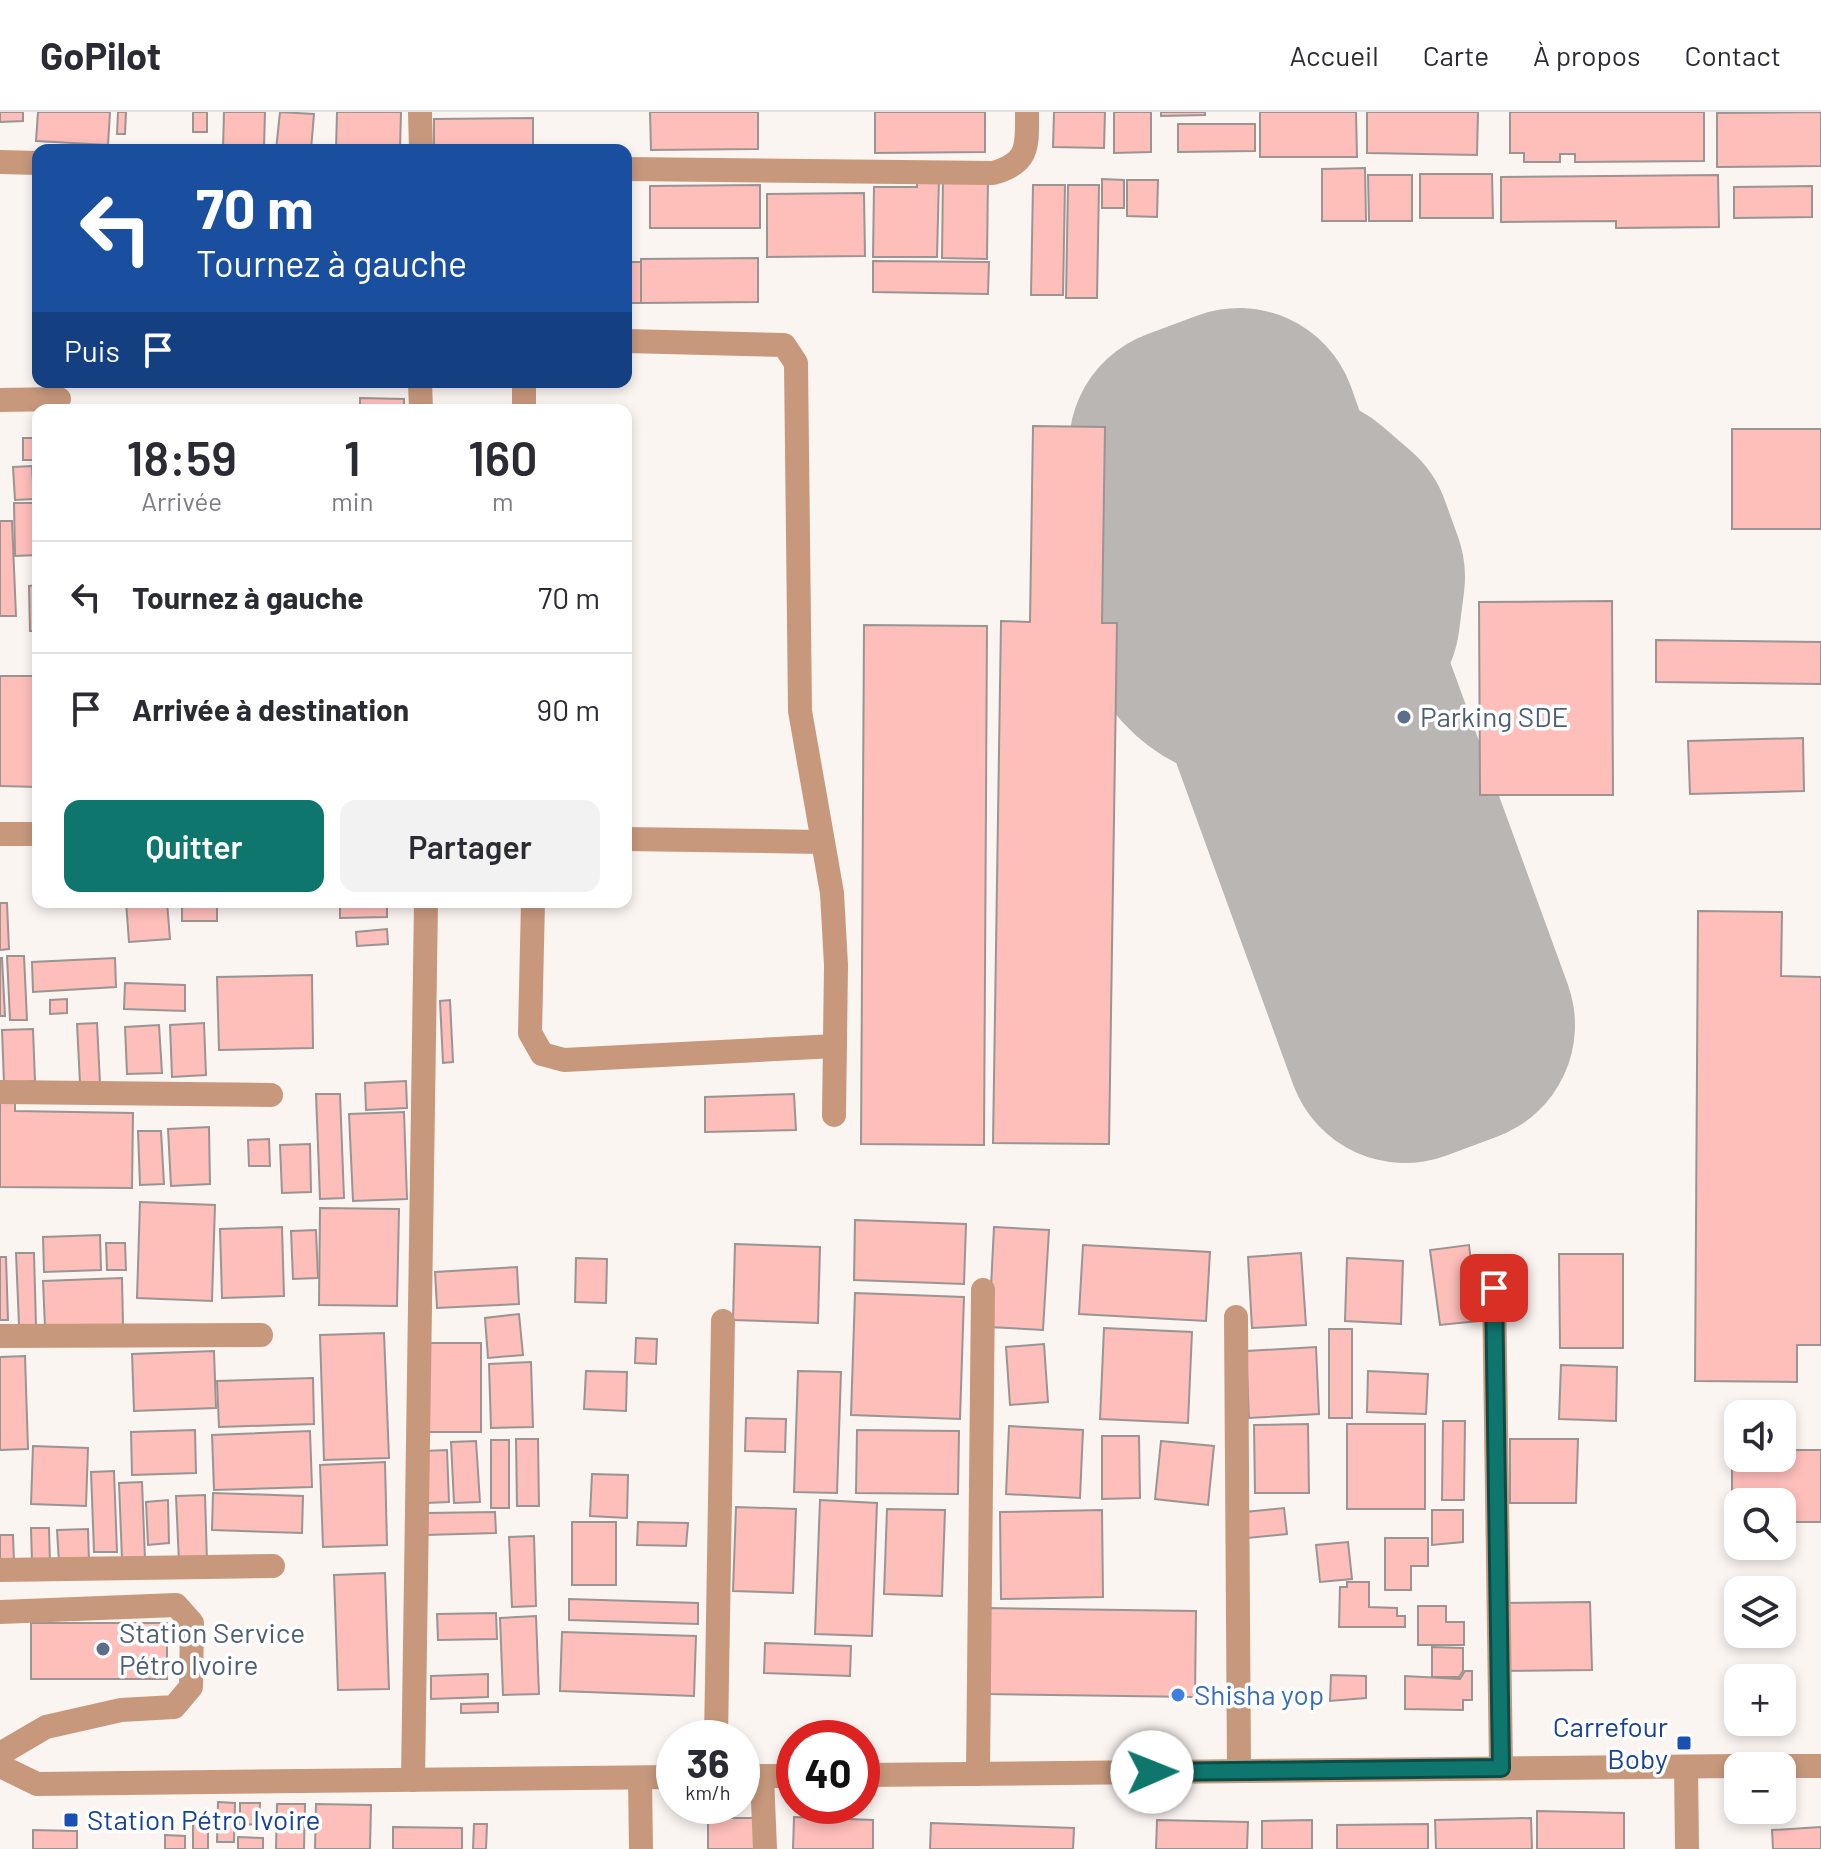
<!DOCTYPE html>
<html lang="fr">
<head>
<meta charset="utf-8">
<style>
	:root { --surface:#fff; --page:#f2f2f3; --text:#2b2b33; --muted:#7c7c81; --line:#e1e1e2; --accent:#0f766e }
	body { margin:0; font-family:Barlow,sans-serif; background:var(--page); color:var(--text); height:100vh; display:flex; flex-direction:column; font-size:30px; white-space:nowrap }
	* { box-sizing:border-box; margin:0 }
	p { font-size:26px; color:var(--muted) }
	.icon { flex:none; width:44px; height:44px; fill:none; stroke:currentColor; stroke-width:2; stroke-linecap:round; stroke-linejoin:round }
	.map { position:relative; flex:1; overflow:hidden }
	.side { position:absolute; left:32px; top:292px; width:600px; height:504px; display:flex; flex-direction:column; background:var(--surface); border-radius:16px; box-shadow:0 4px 12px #0003 }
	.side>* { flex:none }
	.hud { position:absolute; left:32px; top:32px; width:600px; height:244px; border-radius:16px; box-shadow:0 4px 12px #0003; background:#1a4fa0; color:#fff; overflow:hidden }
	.controls { position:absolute; left:1724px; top:1288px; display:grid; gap:16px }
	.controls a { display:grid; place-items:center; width:72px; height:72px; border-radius:16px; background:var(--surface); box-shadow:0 4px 12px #0003; font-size:40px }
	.speed { position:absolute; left:656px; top:1608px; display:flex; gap:16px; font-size:40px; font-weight:700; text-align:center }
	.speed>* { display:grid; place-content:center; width:104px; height:104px; border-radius:50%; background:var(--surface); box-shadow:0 4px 12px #0003; line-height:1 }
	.speed small { font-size:20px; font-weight:400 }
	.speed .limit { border:12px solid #d22; background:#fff; color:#111 }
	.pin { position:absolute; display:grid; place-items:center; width:68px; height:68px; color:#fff; margin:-34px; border-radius:16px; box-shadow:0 4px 12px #0006 }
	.me { position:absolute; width:88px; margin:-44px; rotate:89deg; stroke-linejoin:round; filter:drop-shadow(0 0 6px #0008) }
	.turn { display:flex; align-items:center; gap:28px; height:168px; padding:0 32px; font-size:36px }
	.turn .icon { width:104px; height:104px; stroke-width:2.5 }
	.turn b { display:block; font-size:56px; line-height:68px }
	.then { display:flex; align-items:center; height:76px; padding:0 32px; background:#0003; gap:16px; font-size:30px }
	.eta { display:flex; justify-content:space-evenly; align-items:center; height:136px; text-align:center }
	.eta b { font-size:48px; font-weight:600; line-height:56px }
	.cta { display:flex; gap:16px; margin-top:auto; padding:16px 32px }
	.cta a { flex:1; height:92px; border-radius:16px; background:var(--accent); color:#fff; font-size:32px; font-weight:600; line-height:92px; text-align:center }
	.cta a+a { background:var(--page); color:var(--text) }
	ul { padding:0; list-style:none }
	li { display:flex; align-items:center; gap:24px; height:112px; padding:0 32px; border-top:2px solid var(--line) }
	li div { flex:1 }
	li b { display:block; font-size:30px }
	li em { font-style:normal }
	header { display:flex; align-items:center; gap:48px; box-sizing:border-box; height:112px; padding:0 40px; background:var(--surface); border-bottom:2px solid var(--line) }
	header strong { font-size:38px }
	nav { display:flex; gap:44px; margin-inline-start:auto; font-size:28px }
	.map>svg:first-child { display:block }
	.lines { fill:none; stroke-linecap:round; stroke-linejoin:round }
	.runway { stroke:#bab6b3; stroke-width:238 }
	.building { fill:#febeba; stroke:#9a9493; stroke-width:2 }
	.minor { stroke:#c7987c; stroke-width:24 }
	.route-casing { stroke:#0a4d48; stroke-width:20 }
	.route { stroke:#0f766e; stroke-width:14 }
	.service-dot { fill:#5c6f8a; stroke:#fff; stroke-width:3 }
	.shop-dot { fill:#3f7fe0; stroke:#fff; stroke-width:3 }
	.transit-dot { fill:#1a4fb4; stroke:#fff; stroke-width:3 }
	.labels { text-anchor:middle; stroke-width:7; stroke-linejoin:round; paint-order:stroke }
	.service-label { font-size:28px; fill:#4e5e75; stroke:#fff; text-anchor:start }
	.shop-label { font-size:28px; fill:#366cbe; stroke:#fff; text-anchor:start }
	.transit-label { font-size:28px; fill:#164399; stroke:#fff; text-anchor:end }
</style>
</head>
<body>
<header>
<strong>GoPilot</strong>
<nav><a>Accueil</a><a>Carte</a><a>À propos</a><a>Contact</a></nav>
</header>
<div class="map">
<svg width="1821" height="1737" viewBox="0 0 1821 1737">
	<rect width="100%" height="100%" fill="#fbf5f2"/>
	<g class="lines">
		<path class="runway" d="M1239,315L1267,394L1304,404L1333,429L1346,465L1341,504L1318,535L1456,913L1405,932L1268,555C1258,553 1246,552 1237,548C1196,533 1175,476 1197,437C1201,428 1210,420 1216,412L1188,334Z"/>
	</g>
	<g class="building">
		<polygon points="0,0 23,0 23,9 0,10"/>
		<polygon points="38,0 110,0 108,33 36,29"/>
		<polygon points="118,0 126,0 125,22 117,22"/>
		<rect x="193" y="0" width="14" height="20"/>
		<polygon points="224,0 265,0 264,36 223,36"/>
		<polygon points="280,0 314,2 311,38 276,38"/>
		<polygon points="337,0 401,0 400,38 336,38"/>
		<polygon points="650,0 758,0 758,37 651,38"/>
		<polygon points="875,0 985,0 985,40 875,41"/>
		<polygon points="1054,0 1105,0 1104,36 1053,35"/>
		<polygon points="1114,0 1151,0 1151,40 1114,41"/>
		<polygon points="1161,0 1205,0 1205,3 1161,4"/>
		<polygon points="1260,0 1356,0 1357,45 1260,45"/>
		<polygon points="1367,0 1478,0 1477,43 1367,41"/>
		<polygon points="1510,0 1704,0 1704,49 1575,50 1575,42 1560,42 1560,50 1524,50 1524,41 1510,41"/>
		<polygon points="1821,0 1821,54 1717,55 1717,1"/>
		<polygon points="533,6 533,38 434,38 434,7"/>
		<polygon points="1178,12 1255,12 1255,39 1178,40"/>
		<polygon points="1365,56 1366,109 1322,109 1322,57"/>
		<polygon points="1420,62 1492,62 1493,106 1420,106"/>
		<polygon points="1368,63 1412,63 1412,109 1369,109"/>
		<polygon points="1718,63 1719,115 1616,116 1616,109 1501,110 1501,65"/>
		<polygon points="943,64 988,65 987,147 942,146"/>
		<polygon points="917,66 939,66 937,145 873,145 874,75 917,75"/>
		<polygon points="1102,67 1124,68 1124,96 1102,96"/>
		<polygon points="1127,68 1158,68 1157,105 1127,104"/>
		<polygon points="760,73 760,116 650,116 650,74"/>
		<polygon points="1033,73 1065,73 1063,183 1031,183"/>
		<polygon points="1068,73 1099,73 1097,186 1066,186"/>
		<polygon points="1812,74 1812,105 1734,106 1734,75"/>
		<polygon points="864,81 865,144 767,145 767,82"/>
		<polygon points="758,146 758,190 641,191 641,147"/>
		<polygon points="873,149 989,150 988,182 873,180"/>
		<rect x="626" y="150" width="15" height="41"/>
		<polygon points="360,286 404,287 404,298 360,298"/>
		<polygon points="1033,314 1105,315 1102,511 1117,511 1109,1032 993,1031 1001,509 1030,510"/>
		<rect x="1732" y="317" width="89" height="100"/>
		<rect x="23" y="326" width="10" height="22"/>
		<polygon points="32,354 34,387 15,388 13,355"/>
		<polygon points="14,391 38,391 38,443 15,444"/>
		<polygon points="0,409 12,409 16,504 0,504"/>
		<polygon points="38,473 38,519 30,519 29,474"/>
		<polygon points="1612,489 1613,683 1480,683 1479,490"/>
		<polygon points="864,513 987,514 984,1033 861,1032"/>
		<polygon points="1656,528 1821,530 1821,572 1656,570"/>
		<polygon points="0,564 38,564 38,675 0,674"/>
		<polygon points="1803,626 1804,679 1690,682 1688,629"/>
		<polygon points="126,790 167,790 170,827 129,830"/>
		<rect x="182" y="790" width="35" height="19"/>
		<polygon points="340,790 387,790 387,805 340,806"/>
		<polygon points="0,791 7,791 9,837 0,838"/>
		<polygon points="1698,799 1782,800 1781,864 1821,865 1821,1233 1797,1233 1797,1270 1695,1269"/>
		<polygon points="387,817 388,832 357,834 356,820"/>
		<polygon points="7,844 24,844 27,908 10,908"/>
		<polygon points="0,846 2,846 5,904 0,904"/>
		<polygon points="115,846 116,875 33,880 32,850"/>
		<polygon points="312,863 313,936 219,938 217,865"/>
		<polygon points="125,871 185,873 185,899 124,897"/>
		<polygon points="67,887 67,901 50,902 50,888"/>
		<polygon points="450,888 453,950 443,951 440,889"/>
		<polygon points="97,911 100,971 80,971 77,912"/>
		<polygon points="204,911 206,963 172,965 170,913"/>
		<polygon points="159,913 162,961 127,962 125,915"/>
		<polygon points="33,917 35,969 4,971 2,918"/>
		<polygon points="406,969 407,996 366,998 365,971"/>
		<polygon points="316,982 340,982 344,1086 320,1087"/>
		<polygon points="794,982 796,1018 705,1020 705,985"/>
		<polygon points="0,987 15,988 15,999 133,1001 132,1076 0,1075"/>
		<polygon points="404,1000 407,1087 353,1089 349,1002"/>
		<polygon points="209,1015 210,1072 171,1074 168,1017"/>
		<polygon points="138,1019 161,1019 164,1072 140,1073"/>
		<polygon points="269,1027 270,1054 249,1054 248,1028"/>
		<polygon points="310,1032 311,1080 282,1081 280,1033"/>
		<polygon points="140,1090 215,1093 212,1189 137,1186"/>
		<polygon points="320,1096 399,1097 397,1194 319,1193"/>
		<polygon points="855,1108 966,1112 964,1172 854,1168"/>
		<polygon points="282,1115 284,1184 222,1186 220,1117"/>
		<polygon points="994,1115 1049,1118 1043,1218 989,1215"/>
		<polygon points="316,1118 318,1166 293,1167 291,1119"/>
		<polygon points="100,1123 101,1158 44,1160 43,1125"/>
		<polygon points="106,1131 125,1131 126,1158 107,1158"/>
		<polygon points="735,1132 820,1135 818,1211 733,1208"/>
		<polygon points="1083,1133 1210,1140 1206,1209 1079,1202"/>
		<polygon points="1469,1133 1478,1209 1440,1213 1430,1138"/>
		<polygon points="16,1141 34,1141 36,1213 19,1213"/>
		<polygon points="1301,1141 1306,1213 1252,1216 1248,1145"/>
		<polygon points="1559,1142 1623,1142 1623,1236 1560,1236"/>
		<polygon points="0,1145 6,1145 8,1208 0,1208"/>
		<polygon points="576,1146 607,1147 606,1191 575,1190"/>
		<polygon points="1347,1146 1403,1149 1401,1212 1345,1209"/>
		<polygon points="517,1155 519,1192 437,1196 435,1160"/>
		<polygon points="122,1166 123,1213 45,1215 43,1169"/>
		<polygon points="855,1181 964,1185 960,1307 851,1303"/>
		<polygon points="519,1202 523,1243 488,1246 485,1206"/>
		<polygon points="1104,1216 1192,1220 1188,1311 1100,1307"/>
		<rect x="1329" y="1217" width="23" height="89"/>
		<polygon points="384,1221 389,1346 324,1348 320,1223"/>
		<polygon points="636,1226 657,1227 656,1252 635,1251"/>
		<rect x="429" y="1231" width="52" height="89"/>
		<polygon points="1044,1232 1048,1290 1010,1293 1006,1235"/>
		<polygon points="1316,1235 1319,1302 1249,1306 1246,1239"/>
		<polygon points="214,1239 216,1296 134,1299 132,1242"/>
		<polygon points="25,1244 28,1337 0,1338 0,1245"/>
		<polygon points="531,1250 533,1315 491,1316 489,1252"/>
		<polygon points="1561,1253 1617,1255 1616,1309 1559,1307"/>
		<polygon points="586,1259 627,1260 626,1299 584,1297"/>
		<polygon points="798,1259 841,1260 837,1381 794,1380"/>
		<polygon points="1368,1259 1428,1262 1426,1302 1367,1300"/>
		<polygon points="313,1266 314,1312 219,1315 217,1269"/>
		<polygon points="746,1306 786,1307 785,1340 745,1339"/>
		<polygon points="1443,1309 1465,1309 1464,1388 1442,1388"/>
		<polygon points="1308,1312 1309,1381 1255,1381 1254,1313"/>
		<rect x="1347" y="1312" width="78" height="85"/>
		<polygon points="1009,1314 1083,1318 1080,1386 1006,1382"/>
		<polygon points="195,1318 196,1361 132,1363 131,1320"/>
		<polygon points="857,1318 959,1319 958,1382 856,1381"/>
		<polygon points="310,1319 312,1375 214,1378 212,1323"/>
		<polygon points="1102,1324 1139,1324 1140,1386 1102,1387"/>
		<polygon points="516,1327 538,1327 539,1394 517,1394"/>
		<polygon points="1510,1327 1578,1327 1576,1391 1510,1391"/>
		<rect x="491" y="1328" width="18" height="68"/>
		<polygon points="476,1329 480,1390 454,1391 451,1330"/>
		<polygon points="1161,1329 1214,1334 1208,1393 1155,1387"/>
		<polygon points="33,1334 88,1336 86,1394 31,1392"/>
		<polygon points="447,1338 449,1390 426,1391 424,1339"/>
		<polygon points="1732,1338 1738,1338 1738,1346 1782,1346 1782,1338 1821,1338 1821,1410 1782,1410 1782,1390 1738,1390 1738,1410 1732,1410"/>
		<polygon points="385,1350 387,1433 323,1435 320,1353"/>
		<polygon points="114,1359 117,1440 94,1440 91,1360"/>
		<polygon points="592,1362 628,1363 627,1406 590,1404"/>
		<polygon points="142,1370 145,1447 122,1447 119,1371"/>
		<polygon points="213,1381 303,1384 302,1421 212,1418"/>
		<polygon points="205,1383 207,1450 179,1451 176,1384"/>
		<polygon points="168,1388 169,1431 148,1433 146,1390"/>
		<polygon points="820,1388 877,1391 872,1524 815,1522"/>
		<polygon points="736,1395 796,1397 793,1481 733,1479"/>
		<polygon points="1284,1396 1287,1422 1248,1426 1245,1400"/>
		<polygon points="887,1397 945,1398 942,1484 884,1482"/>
		<polygon points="1102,1398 1103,1485 1001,1487 1000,1400"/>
		<polygon points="1432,1398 1463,1398 1463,1430 1432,1433"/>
		<polygon points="495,1400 496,1421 426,1423 426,1401"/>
		<rect x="572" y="1410" width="44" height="63"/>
		<polygon points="638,1410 688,1411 686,1434 637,1433"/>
		<polygon points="31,1416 49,1416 50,1451 32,1451"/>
		<polygon points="88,1417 89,1450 59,1451 57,1418"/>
		<polygon points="0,1423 13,1423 14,1450 0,1450"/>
		<polygon points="534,1424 536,1494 512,1495 509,1425"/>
		<polygon points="1385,1426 1428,1426 1428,1454 1411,1454 1411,1478 1385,1478"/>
		<polygon points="1348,1430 1352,1467 1320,1470 1316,1433"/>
		<polygon points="385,1461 389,1577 338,1578 334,1463"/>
		<polygon points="1347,1470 1369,1470 1369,1495 1397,1496 1397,1504 1405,1504 1405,1515 1339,1515 1340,1475 1347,1475"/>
		<polygon points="569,1487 698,1491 698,1512 569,1508"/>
		<polygon points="1590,1490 1592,1558 1491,1559 1490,1491"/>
		<polygon points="1418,1494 1446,1494 1446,1510 1464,1510 1464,1533 1418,1533"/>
		<polygon points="986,1496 1196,1499 1195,1585 985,1582"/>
		<polygon points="496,1501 497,1527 438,1528 437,1502"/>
		<polygon points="536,1504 539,1582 503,1583 500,1506"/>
		<rect x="31" y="1511" width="136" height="56"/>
		<polygon points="562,1520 696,1524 694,1584 560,1579"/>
		<polygon points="765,1531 851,1534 850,1564 764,1561"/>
		<polygon points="1432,1535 1463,1536 1463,1559 1459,1565 1432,1565"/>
		<polygon points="1465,1559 1472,1559 1472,1588 1463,1588 1463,1598 1405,1597 1405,1564 1460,1567"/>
		<polygon points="488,1562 488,1585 431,1587 431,1564"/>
		<polygon points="1331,1563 1366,1564 1366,1586 1330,1589"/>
		<polygon points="498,1591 498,1600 461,1601 461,1592"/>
		<polygon points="218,1690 235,1691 234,1730 217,1730"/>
		<polygon points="240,1691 260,1691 259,1713 240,1712"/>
		<polygon points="277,1692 305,1692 304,1737 276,1737"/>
		<polygon points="316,1692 371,1693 370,1737 315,1737"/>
		<polygon points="1537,1699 1624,1701 1624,1737 1537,1737"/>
		<polygon points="193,1703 208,1704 208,1737 193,1737"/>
		<polygon points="794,1705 873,1708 873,1737 793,1737"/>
		<rect x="708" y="1706" width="51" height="31"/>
		<polygon points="1531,1706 1532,1737 1436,1737 1435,1708"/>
		<polygon points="1157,1708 1248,1710 1247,1737 1156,1737"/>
		<polygon points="1312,1708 1312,1737 1262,1737 1262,1709"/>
		<polygon points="931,1711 1074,1716 1073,1737 930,1737"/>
		<polygon points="474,1712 487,1712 486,1737 473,1737"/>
		<polygon points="1428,1712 1428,1737 1337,1737 1337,1713"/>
		<polygon points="393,1715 462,1716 462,1737 393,1737"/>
		<polygon points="1821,1715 1821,1737 1773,1737 1772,1718"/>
		<polygon points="33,1718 77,1719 77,1737 33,1737"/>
		<polygon points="165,1723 185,1724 185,1737 165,1737"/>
		<polygon points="238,1725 263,1726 263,1737 238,1737"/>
	</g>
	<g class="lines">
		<g class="minor">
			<polyline points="420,0 421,38"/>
			<polyline points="0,50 38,51"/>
			<path d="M626,57L993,61C1030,51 1027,33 1027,0"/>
			<polyline points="626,229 784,233 796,251 800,599 832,781 836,853 834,1003"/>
			<polyline points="420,270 421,298"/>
			<polyline points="524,270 524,298"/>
			<polyline points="0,288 59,287"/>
			<polyline points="0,722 38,722"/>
			<polyline points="626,727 821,730"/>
			<polyline points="533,790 530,921 542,942 564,948 835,934"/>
			<polyline points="0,980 271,983"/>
			<polyline points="1494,1176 1501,1656"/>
			<polyline points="1236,1205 1239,1659"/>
			<polyline points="0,1224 261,1223"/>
			<polyline points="0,1458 273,1454"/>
			<polyline points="0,1500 176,1493 192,1511 191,1575 174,1595 121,1598 46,1615 0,1642"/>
			<polyline points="716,1626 723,1209"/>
			<polyline points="0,1654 37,1672 674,1665"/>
			<polyline points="1782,1654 1821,1654"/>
			<polyline points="1686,1655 1687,1737"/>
			<polyline points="978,1662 983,1178"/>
			<polyline points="862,1663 1738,1654"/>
			<polyline points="742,1664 794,1664"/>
			<polyline points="762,1664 765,1737"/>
			<polyline points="640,1666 641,1737"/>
			<polyline points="413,1668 426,790"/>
		</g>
	</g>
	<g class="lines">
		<g class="route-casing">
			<polyline id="route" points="1152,1660 1501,1656 1494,1176"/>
		</g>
		<use href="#route" class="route"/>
	</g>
	<g class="service-dot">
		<circle cx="1404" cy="605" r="8"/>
		<circle cx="103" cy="1537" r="8"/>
	</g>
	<circle class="shop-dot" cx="1178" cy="1583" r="8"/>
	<g class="transit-dot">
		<rect x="1676" y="1623" width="16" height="16" rx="4"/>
		<rect x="63" y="1700" width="16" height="16" rx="4"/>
	</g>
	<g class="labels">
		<g class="service-label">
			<text x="1420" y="615">Parking SDE</text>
			<text x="119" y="1531">Station Service<tspan x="119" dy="32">Pétro Ivoire</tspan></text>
		</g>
		<g class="shop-label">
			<text x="1194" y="1593">Shisha yop</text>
		</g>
		<g class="transit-label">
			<text x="1668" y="1625">Carrefour<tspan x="1668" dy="32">Boby</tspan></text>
			<text x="87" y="1718" text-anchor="start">Station Pétro Ivoire</text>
		</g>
	</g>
</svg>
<div class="controls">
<a><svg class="icon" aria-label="sound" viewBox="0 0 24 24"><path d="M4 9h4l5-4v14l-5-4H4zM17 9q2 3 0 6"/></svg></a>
<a><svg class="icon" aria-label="search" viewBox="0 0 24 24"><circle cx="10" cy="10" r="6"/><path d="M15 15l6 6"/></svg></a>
<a><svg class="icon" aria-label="layers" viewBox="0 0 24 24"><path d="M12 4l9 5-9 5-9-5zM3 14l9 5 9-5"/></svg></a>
<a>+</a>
<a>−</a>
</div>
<div class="speed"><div>36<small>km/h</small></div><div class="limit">40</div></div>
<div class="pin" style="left:1494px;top:1176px;background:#d93025"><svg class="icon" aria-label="arrive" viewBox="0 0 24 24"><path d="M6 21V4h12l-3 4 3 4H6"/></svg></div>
<svg class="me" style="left:1152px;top:1660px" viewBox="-20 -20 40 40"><circle r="19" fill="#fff"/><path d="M0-13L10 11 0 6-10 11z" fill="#0f766e"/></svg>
<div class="hud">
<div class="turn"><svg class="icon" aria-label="left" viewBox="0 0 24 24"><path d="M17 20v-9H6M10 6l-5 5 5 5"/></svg><div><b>70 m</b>Tournez à gauche</div></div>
<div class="then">Puis<svg class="icon" aria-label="arrive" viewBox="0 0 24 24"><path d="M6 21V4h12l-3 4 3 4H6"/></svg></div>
</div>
<section class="side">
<div class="eta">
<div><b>18:59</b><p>Arrivée</p></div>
<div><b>1</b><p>min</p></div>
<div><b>160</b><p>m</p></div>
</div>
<ul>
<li><svg class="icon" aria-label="left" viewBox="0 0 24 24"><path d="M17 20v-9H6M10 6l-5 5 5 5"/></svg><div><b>Tournez à gauche</b></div><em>70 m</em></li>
<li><svg class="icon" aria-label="arrive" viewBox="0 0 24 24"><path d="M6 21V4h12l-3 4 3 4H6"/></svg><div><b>Arrivée à destination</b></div><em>90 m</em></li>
</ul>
<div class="cta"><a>Quitter</a><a>Partager</a></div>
</section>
</div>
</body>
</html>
